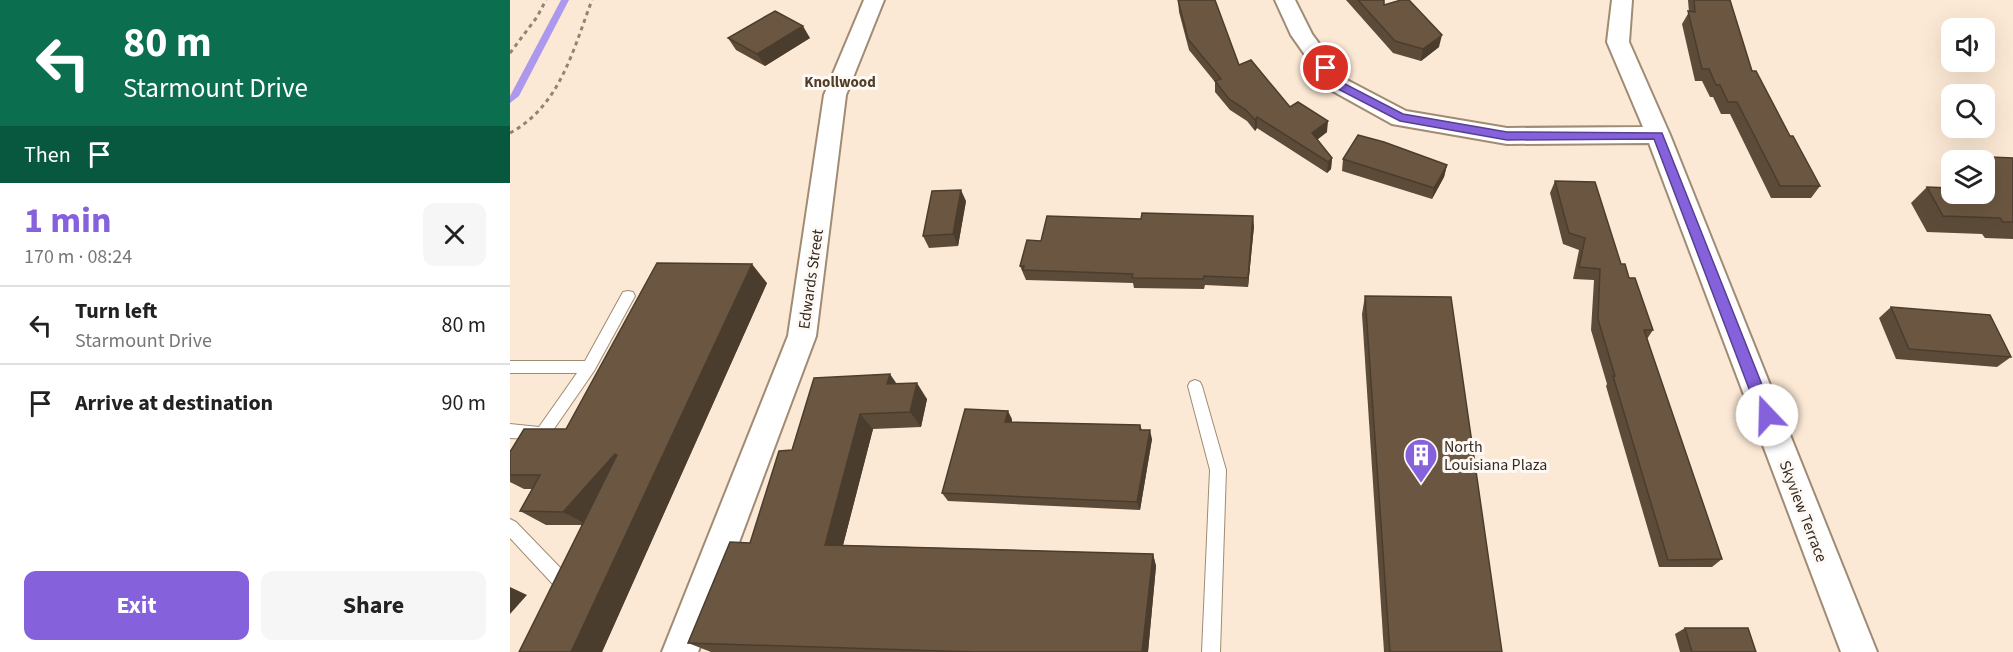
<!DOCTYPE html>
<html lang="en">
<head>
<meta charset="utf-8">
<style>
	:root { --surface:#fff; --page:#f6f6f6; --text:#222; --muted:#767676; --line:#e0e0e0; --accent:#8661dc }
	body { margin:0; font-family:"Source Sans 3",sans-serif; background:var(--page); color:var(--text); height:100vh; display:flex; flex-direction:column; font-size:22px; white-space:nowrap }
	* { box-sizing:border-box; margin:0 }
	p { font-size:20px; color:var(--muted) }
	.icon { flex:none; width:33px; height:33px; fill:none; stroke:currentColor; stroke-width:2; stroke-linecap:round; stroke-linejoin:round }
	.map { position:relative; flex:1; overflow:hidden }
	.panel { display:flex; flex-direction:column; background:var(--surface); width:510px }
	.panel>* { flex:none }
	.top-card { background:#0b6e4f; color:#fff; overflow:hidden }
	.tools { position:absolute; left:1431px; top:18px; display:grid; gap:12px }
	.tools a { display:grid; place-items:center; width:54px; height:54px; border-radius:12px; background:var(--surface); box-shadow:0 6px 24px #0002; font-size:30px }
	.pin { position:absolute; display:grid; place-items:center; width:51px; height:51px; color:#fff; margin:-26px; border:3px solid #fff; border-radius:50%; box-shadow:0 2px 6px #0007 }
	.me { position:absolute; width:66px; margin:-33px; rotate:339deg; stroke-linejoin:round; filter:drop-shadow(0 0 4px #0008) }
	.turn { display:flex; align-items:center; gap:21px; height:126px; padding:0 24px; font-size:27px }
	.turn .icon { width:78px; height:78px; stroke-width:2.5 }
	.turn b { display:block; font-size:42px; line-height:51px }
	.then { display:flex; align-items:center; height:57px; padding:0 24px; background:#0003; gap:12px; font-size:22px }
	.round { display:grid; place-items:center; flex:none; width:63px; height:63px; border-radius:12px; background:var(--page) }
	.summary { display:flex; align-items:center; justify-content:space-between; height:102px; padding:0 24px }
	h1 { font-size:36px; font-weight:700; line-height:45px; color:var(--accent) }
	.action { display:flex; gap:12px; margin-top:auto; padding:12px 24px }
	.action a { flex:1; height:69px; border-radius:12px; background:var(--accent); color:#fff; font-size:24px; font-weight:700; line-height:69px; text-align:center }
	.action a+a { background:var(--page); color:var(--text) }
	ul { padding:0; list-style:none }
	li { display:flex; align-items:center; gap:18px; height:78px; padding:0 24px; border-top:2px solid var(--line) }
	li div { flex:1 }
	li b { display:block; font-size:22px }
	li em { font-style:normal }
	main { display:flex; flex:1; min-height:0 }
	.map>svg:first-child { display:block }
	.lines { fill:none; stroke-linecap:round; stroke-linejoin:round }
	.stream { fill:#ac98ec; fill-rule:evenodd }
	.service-casing { stroke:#a08b74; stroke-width:2 }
	.minor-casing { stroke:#a08b74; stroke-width:4 }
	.path { stroke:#918476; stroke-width:3; stroke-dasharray:4 4; stroke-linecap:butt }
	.service { fill:#fff; fill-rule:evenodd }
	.minor { fill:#fff; fill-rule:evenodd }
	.wall { fill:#5c4b38 }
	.shaded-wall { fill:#4b3d2e }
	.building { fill:#6b5741; stroke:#4b3d2e; stroke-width:1.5 }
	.route { fill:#8661dc; stroke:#573f8f; stroke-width:1.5 }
	.labels { text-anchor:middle; stroke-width:6; stroke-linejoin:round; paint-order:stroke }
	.far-neighbourhood-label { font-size:15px; font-weight:bold; fill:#503e29; stroke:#fef9f4 }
	.street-label { font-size:16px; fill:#342c22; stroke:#fef9f4 }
	.poi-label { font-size:16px; fill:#342c22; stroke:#fef9f4; text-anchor:start }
</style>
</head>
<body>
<main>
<section class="panel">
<div class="top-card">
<div class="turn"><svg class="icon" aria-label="left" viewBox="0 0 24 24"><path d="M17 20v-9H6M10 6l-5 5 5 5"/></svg><div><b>80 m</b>Starmount Drive</div></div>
<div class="then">Then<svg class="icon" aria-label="arrive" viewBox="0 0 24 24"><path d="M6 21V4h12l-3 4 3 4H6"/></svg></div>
</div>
<div class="summary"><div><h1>1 min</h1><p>170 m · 08:24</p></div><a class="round"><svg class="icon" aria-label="close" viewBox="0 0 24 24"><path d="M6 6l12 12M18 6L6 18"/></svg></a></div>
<ul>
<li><svg class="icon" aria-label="left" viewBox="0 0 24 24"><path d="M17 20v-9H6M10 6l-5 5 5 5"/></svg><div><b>Turn left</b><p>Starmount Drive</p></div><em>80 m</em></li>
<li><svg class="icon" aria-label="arrive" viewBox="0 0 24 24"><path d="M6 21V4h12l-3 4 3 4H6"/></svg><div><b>Arrive at destination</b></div><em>90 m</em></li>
</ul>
<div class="action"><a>Exit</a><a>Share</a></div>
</section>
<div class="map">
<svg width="1503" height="652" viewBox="0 0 1503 652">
	<rect width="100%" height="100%" fill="#fce9d5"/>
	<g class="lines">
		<polygon class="stream" points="51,0 59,0 9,96 0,103 0,96"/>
		<g class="service-casing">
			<g id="service">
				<polygon points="118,291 123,292 125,296 84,371 30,449 25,451 20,449 18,444 20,439 0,438 0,424 29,427 67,373 0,373 0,361 75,361 113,292"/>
				<polygon points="685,380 690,382 692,386 716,470 710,652 692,652 700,470 678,386 680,382"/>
				<polygon points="0,519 6,522 64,582 66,588 64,594 58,596 52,594 0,538"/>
			</g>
		</g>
		<g class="minor-casing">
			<g id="minor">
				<polygon points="354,0 374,0 336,95 306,336 188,652 152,652 278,336 314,95"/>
				<polygon points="765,0 785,0 802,34 835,79 896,111 997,128 1133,127 1097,42 1102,0 1122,0 1119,42 1160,135 1367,652 1331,652 1139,143 997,144 882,124 819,89 781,35"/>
			</g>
		</g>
		<g class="path">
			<polyline points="0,53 27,17 36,0"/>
			<path d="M0,133C50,106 63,50 82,0"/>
		</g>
		<use href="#service" class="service"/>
		<use href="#minor" class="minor"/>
	</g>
	<g class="wall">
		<polygon points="668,0 729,65 780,107 817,132 807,140 822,158 821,169 817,173 747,128 745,131 737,121 720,110 705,92 705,82 679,50 669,12"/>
		<polygon points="836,0 874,0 874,5 929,47 911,61 883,53"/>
		<polygon points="1178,0 1220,0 1242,71 1280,136 1310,186 1301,198 1261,198 1220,114 1211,114 1203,97 1200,97 1192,81 1185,81 1172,24 1179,12"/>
		<polygon points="218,38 300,38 255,66 226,50"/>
		<polygon points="1458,156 1503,158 1503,239 1475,238 1472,234 1417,232 1401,203 1417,187 1474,194 1474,160 1454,160"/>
		<polygon points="833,159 937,165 934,177 922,199 832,171"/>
		<polygon points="1045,181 1111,264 1119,278 1143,330 1137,339 1212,559 1202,567 1149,567 1096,386 1097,384 1081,330 1084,280 1063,279 1069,250 1053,244 1040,193"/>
		<polygon points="456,201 448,246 419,248 413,236"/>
		<polygon points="744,226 738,287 695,285 694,289 624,288 623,283 516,280 510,266 531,241"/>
		<polygon points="257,283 92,652 9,652 72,525 36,525 10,511 22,489 14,489 0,482 0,452 56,429"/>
		<polygon points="855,296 992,652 874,652 852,314"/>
		<polygon points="1381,307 1501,357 1487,367 1386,359 1369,318"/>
		<polygon points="387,384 417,399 411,427 363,429 333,545 643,554 646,566 638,652 201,652 178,643 240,543 282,450"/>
		<polygon points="502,419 502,422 630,425 632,430 642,439 630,510 438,501 432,493"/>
		<polygon points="1175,628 1246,652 1170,652 1165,634"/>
	</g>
	<g class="shaded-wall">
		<polygon points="293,26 300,38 255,66 247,54"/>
		<polygon points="932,35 929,47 911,61 913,49"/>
		<polygon points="747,117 747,128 745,131 745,120"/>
		<polygon points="818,121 817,132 801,144 802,133"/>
		<polygon points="822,158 821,169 817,173 818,162"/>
		<polygon points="937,165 934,177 922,199 924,188"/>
		<polygon points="451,190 456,201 448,246 443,234"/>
		<polygon points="743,216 744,226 738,287 738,278"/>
		<polygon points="242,264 257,283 92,652 61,652"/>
		<polygon points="380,374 391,390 377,384"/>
		<polygon points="407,383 417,399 411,427 400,412"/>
		<polygon points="498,411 502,419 500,430 495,422"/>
		<polygon points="350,414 363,429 330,557 315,545"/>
		<polygon points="640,430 642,439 630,510 627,502"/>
		<polygon points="105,454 128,469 78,525 53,512"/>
		<polygon points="643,554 646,566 638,652 632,652"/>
		<polygon points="0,587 17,595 0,614"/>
	</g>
	<g class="building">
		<polygon points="668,0 705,0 729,65 741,60 780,107 788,102 818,121 802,133 822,158 818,162 747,117 745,120 736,110 719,99 705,81 711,79 678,39"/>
		<polygon points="848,0 874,0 874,5 891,0 899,0 932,35 913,49 885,41"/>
		<polygon points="1184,0 1220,0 1242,71 1246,71 1280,136 1283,136 1310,186 1270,186 1227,102 1218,102 1210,85 1206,85 1199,69 1192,69 1178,11 1185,12"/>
		<polygon points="265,11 293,26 247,54 218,38"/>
		<polygon points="848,135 874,142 937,165 924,188 833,159"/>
		<polygon points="1458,156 1503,158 1503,222 1493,222 1490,218 1433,216 1417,187 1442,188 1442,194 1474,194 1474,189 1479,189 1474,182 1474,160 1461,160"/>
		<polygon points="1045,181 1085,182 1111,264 1115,264 1119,278 1125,278 1143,330 1134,330 1212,559 1158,560 1103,376 1105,376 1088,319 1090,269 1069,267 1075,238 1059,233"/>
		<polygon points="451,190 443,234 413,236 422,191"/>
		<polygon points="632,213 743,216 738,278 694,276 693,279 622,278 623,274 513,270 514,266 510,266 517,240 531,241 537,216 631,219"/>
		<polygon points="147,263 242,264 61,652 9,652 107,455 105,454 53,512 10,511 30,475 0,475 0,452 14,429 56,429"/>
		<polygon points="855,296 941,297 992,652 880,652"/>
		<polygon points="1381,307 1480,315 1501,357 1399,349"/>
		<polygon points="380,374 377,384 407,383 400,412 350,414 315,545 643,554 632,652 465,652 178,643 220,542 240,543 269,451 282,450 304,378"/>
		<polygon points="455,409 498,411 495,422 630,425 630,430 640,430 627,502 432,493"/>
		<polygon points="1175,628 1238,628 1246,652 1182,652"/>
	</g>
	<polygon class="route" points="816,64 819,65 831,82 893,114 997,132 1152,133 1264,415 1262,420 1257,422 1252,420 1249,415 1144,139 997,140 890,121 824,87 810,68"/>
	<defs>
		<g id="building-pin" transform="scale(1.725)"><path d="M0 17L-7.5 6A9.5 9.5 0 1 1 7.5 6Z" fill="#8661dc" stroke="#fef9f4"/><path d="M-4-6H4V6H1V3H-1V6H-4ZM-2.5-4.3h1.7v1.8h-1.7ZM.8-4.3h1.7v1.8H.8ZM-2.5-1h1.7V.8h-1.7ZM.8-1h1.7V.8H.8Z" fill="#fff"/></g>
	</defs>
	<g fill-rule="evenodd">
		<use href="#building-pin" x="911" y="455"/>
	</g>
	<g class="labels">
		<g class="far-neighbourhood-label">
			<text x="330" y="87">Knollwood</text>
		</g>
		<g class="street-label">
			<text transform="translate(300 279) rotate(-82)" y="6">Edwards Street</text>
			<text transform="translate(1294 511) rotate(69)" y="6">Skyview Terrace</text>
		</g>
		<g class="poi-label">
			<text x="934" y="452">North<tspan x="934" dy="18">Louisiana Plaza</tspan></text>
		</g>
	</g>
</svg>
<div class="tools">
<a><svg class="icon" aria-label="sound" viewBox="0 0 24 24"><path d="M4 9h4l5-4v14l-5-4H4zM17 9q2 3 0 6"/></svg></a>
<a><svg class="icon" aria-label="search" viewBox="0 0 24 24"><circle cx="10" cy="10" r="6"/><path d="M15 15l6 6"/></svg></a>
<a><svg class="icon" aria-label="layers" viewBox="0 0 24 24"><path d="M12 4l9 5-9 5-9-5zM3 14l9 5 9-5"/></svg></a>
</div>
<div class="pin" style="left:816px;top:68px;background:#d93025"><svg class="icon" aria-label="arrive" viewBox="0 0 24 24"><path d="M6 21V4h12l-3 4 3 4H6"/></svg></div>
<svg class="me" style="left:1257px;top:415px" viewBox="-20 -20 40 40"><circle r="19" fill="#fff"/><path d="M0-13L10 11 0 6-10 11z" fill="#8661dc"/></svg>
</div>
</main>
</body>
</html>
